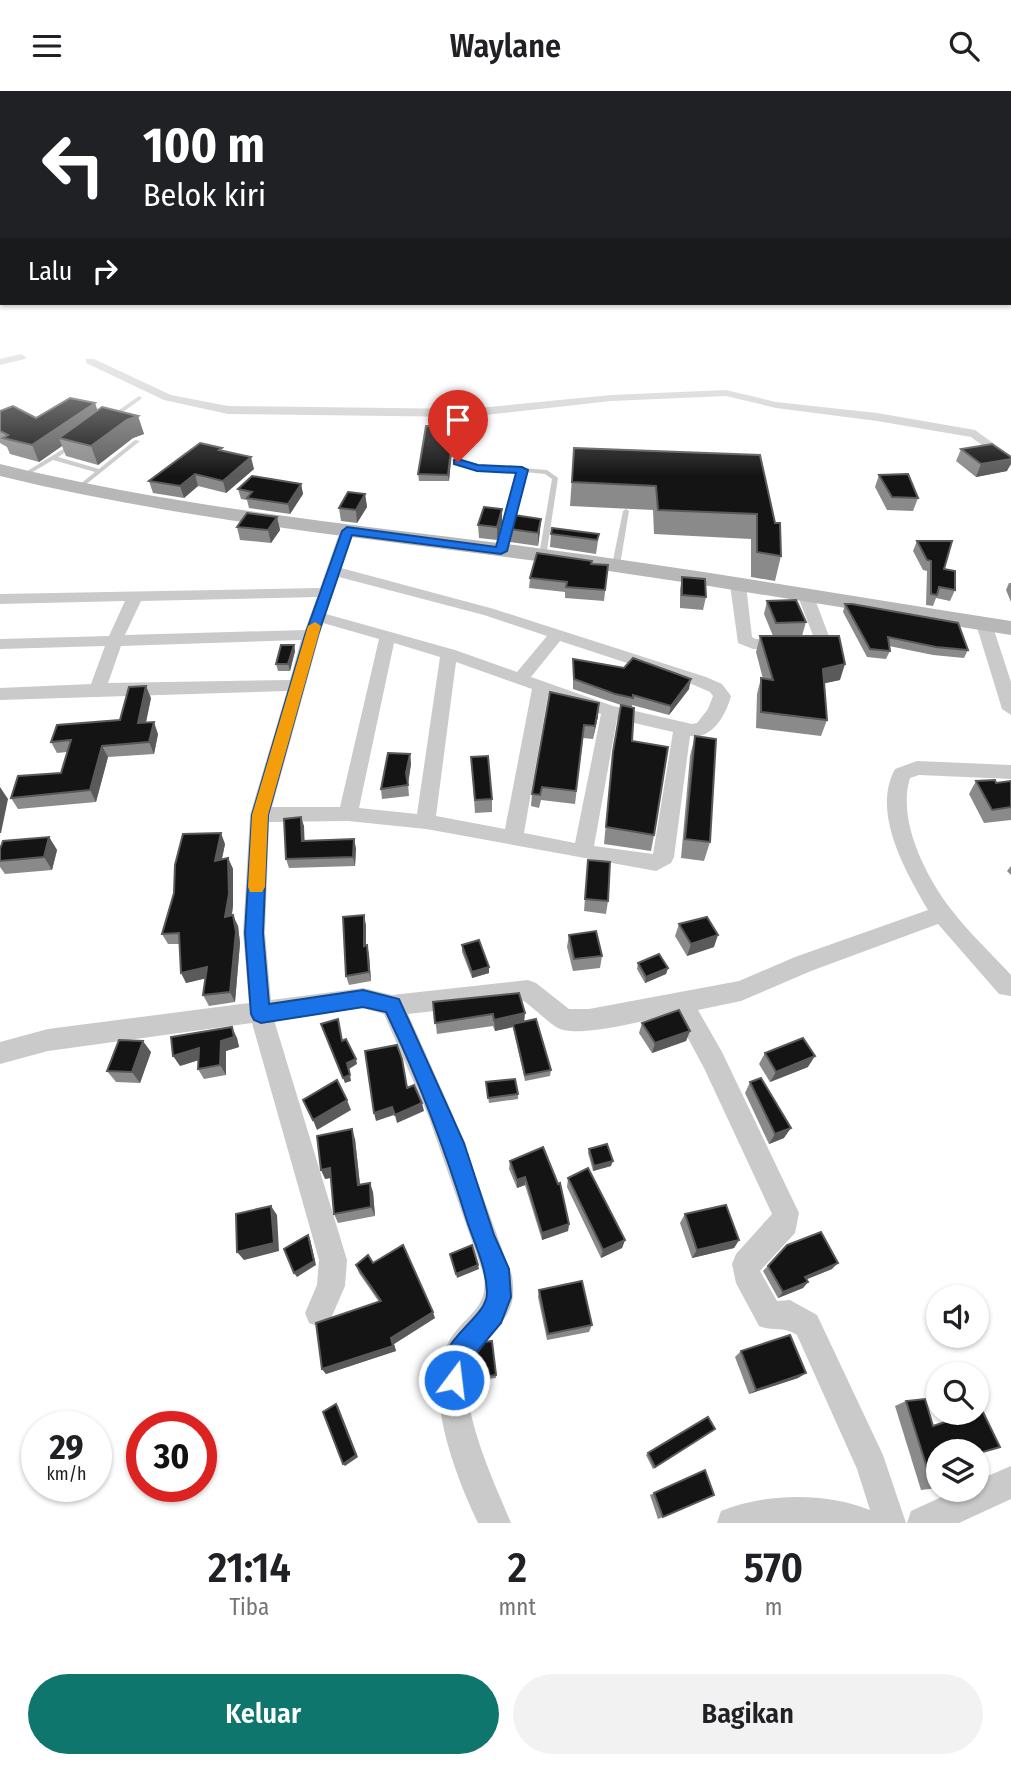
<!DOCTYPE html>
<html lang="id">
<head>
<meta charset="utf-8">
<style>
	:root { --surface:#fff; --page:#f2f2f2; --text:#202124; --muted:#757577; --accent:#0f766e }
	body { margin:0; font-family:"Fira Sans Condensed",sans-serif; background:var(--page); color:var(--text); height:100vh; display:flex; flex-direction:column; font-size:26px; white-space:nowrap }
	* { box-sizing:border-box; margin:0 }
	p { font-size:23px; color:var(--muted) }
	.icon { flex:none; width:38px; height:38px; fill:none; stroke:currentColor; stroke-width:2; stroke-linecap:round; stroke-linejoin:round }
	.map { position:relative; height:1432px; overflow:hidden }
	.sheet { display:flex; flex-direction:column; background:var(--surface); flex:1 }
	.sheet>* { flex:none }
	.hud { position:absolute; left:0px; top:0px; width:1012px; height:214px; box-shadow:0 2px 5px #0004; background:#202124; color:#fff; overflow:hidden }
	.fabs { position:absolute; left:926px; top:1194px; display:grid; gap:14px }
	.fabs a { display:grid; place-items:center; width:63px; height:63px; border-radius:50%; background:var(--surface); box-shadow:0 2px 5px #0004; font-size:35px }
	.speed { position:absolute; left:21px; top:1320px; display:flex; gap:14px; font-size:35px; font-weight:700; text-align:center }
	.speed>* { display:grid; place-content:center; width:91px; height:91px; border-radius:50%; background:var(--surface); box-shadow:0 2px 5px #0004; line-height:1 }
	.speed small { font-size:18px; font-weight:400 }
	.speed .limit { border:10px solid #d22; background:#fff; color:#111 }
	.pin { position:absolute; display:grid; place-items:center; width:60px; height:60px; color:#fff; margin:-72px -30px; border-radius:50% 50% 50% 0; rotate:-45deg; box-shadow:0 0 7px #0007 }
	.pin .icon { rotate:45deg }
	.me { position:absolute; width:77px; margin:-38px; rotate:15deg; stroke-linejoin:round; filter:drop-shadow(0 0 5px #0008) }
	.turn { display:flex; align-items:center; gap:24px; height:147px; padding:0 28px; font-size:32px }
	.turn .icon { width:91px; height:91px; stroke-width:2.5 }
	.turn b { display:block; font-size:49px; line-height:60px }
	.then { display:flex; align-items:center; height:66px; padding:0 28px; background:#0003; gap:14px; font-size:26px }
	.eta { display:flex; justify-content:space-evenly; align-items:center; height:119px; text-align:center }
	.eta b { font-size:42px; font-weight:600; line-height:49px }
	.cta { display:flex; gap:14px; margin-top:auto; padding:14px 28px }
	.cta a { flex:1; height:80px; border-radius:42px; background:var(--accent); color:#fff; font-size:28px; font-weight:600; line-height:80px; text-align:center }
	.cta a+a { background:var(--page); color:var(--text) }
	header { display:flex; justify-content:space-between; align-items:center; height:91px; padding:0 28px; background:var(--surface); font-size:32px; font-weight:600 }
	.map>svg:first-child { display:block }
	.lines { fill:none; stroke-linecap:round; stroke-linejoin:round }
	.lane { fill:#cacaca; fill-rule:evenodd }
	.street { fill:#cacaca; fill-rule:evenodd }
	.secondary { fill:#b7b7b7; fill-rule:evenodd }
	.wall { fill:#8a8a8a }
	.shaded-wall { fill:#5a5a5a }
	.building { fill:#141414; stroke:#5a5a5a; stroke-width:2 }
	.route { fill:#1a73e8; stroke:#114b97; stroke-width:2 }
	.slow { fill:#f59e0b }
</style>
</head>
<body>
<header><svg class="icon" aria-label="menu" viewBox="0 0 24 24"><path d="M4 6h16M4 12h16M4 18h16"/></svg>Waylane<svg class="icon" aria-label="search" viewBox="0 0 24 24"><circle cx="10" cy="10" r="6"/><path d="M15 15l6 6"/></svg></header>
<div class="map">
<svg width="1011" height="1432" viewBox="0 0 1011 1432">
	<rect width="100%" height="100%" fill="#fff"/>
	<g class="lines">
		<g class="lane">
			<polygon points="139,305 142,307 141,308 113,328 109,328 109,326"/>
			<polygon points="465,338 468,340 460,365 463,372 547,379 558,387 546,466 540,466 539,464 552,388 545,383 525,381 505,460 501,462 498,462 497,460 518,381 459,375 454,365 462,340"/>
			<polygon points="135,349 140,350 79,399 74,398 95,381 53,369 24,386 19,385 73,352 76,354 75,355 58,366 99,378"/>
			<polygon points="626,418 629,420 620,474 616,476 612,474 623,420"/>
		</g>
		<g class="street">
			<polygon points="21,263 26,266 25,268 0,274 0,268"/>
			<polygon points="86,268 94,268 171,304 228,315 468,318 611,304 726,299 776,311 877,322 975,339 1011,365 1011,375 971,346 877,330 776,317 726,305 611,310 468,326 228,323 164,309 86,272"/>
			<path d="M347,436L354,440L341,477L494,518L706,586L722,593L731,605C726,624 712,649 690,645L674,766L671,772L656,780L426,738L348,730L269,731L265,842L271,909L363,897L392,904L528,889L536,892L569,918H589L739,890L795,866L928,819C906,781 871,722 895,678L917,670L1011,674V688L919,684L910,687C897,728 925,784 950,817C968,841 991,862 1011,884V905L999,903L938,833L811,880L741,910L698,919L722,961L799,1122L795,1142L760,1180L777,1210L790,1209L817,1224L883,1364L906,1432H717L721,1420C766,1402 825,1401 870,1419L857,1378L797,1244C783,1235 774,1241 759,1235L736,1192L732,1173L736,1163L772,1123L704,977L675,923C651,928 578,948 558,937C546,930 535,918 524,910L408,923L453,1024L512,1185C520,1232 488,1236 472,1268C453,1307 496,1395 511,1432H478C456,1386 422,1300 448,1252C462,1225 489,1220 484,1185L428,1024L384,923L363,917L274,929L347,1169L345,1195L329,1232L319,1236L309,1232L305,1222L317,1194L319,1169L252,932L48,960L0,973V951L48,938L249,912L243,842L250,724L287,600L0,609V597L91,593L105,555L0,558V548L109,545L125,510L0,513V503L320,497L340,440ZM339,486L484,524L547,545L517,581L455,559L326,523ZM317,506L305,539L125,544L141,510ZM323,532L379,548L340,716H272ZM301,549L290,589L108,592L121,555ZM560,550L694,594L710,601L713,605L708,618L697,632L692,633L613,615L531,586ZM394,552L440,566L417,723L359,717ZM456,571L532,598L505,738L436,725ZM548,604L601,623L575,752L524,742ZM617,628L673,641L653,763L594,755Z"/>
			<polygon points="738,489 746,494 752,546 756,548 814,547 797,503 805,498 813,503 830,548 822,557 816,558 753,558 738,552 730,494"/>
			<polygon points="984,528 992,533 1011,591 1011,624 1002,618 976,533"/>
			<polygon points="1011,1375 1011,1408 959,1432 907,1432 911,1420 959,1398 976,1398 976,1390"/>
		</g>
		<path class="secondary" d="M0,373C173,416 352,433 529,456C690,477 850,505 1011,530V544C853,519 695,491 537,470C357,446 176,428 0,385Z"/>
	</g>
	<g class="wall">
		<polygon points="98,319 138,325 144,343 133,347 98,374 66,365 62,355 39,371 10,363 7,356 0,352 0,320 36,327"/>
		<polygon points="454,335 449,390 419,390 418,383"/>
		<polygon points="574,357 760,364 781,465 775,490 751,486 751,448 654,443 653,419 570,415"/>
		<polygon points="961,358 1007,380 976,386 956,370"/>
		<polygon points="223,360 254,378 226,402 198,395 184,407 153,402 149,390"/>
		<polygon points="879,384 918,407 913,420 887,419 875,396"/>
		<polygon points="301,393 303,403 290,423 249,417 247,409 241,408 238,398"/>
		<polygon points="365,403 367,416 357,432 341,430 339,417"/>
		<polygon points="502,418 502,431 497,449 479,447 478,434"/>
		<polygon points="277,426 280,439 271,452 240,449 237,436"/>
		<polygon points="510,438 540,440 538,455 510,451"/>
		<polygon points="551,443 599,443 596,463 550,456"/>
		<polygon points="917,450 944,478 955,499 950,510 936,507 933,515 926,514 927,480 923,479 913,460"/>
		<polygon points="592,473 608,474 604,510 565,507 565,501 529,497 530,487"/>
		<polygon points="682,486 706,506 703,519 680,517 680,499"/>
		<polygon points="1009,492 1011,492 1011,511 1006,499"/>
		<polygon points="767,510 806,531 802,545 840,589 824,592 827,629 821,645 756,637 757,603 761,587 763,588 756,561 760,545 773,545 764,523"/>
		<polygon points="845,513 968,559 964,567 933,564 889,555 890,560 886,568 867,566 843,521"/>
		<polygon points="294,554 295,560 290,580 278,580 276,573"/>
		<polygon points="573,568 689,598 669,624 632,614 632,650 654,744 651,760 604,753 611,678 621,614 573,598"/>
		<polygon points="550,601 598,625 593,648 583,647 575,713 541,709 539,717 531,715 532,703"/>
		<polygon points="151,607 146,632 158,643 154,663 108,666 96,711 18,718 11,707 61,682 67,661 57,662 51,651 120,629"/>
		<polygon points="695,645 710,751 704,770 681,767 690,665"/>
		<polygon points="410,663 411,673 408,692 409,705 382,708 381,698"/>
		<polygon points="472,679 492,708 492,721 475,722"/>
		<polygon points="976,690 996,692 1011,690 1011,729 984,732 969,703"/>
		<polygon points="304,735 304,750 356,757 355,775 289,777 286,768"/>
		<polygon points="49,746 57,759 52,779 5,783 0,776 0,758"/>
		<polygon points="225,753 222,768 228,767 233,778 233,814 232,825 238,835 240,852 235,911 209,915 203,904 205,887 186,892 180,853 168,853 162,843"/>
		<polygon points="588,769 608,810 606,823 584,820"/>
		<polygon points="1011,775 1011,784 1007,780"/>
		<polygon points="679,833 714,856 687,865 675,845"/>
		<polygon points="366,834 366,855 367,854 369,864 371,890 349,894 346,885"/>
		<polygon points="569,844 602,865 600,877 573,880 567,856"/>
		<polygon points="462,854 489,882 472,887 462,861"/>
		<polygon points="638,872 668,877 666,883 645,892 637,878"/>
		<polygon points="519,902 524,931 551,979 550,985 525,990 513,936 495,940 493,935 437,943 433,911"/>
		<polygon points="642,932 690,940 686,950 652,962 639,942"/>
		<polygon points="237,947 239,956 226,960 226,984 204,988 198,978 199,969 180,975"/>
		<polygon points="151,961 140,992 116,991 107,980"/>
		<polygon points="765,962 808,976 770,991 759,973"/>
		<polygon points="486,991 518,1003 518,1008 489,1012"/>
		<polygon points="750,991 784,1047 769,1053 745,1002"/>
		<polygon points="355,1048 360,1094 373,1101 375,1125 338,1132 334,1123 331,1087 325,1088"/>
		<polygon points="589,1058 611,1075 593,1080 588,1062"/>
		<polygon points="510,1070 569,1133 568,1140 542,1149 525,1094 517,1097 509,1078"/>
		<polygon points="568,1087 625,1149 622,1157 601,1167 567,1096"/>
		<polygon points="685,1123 739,1149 734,1157 692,1167 680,1132"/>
		<polygon points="787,1154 832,1178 807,1188 808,1191 803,1197 778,1207 763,1180"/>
		<polygon points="373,1172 435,1227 394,1253 396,1260 326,1283 322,1278 379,1211 359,1182 356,1174"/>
		<polygon points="539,1199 592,1234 589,1241 547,1249 538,1206"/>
		<polygon points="492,1250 496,1287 473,1290 473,1287"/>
		<polygon points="741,1260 806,1282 798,1287 749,1303 735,1266"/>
		<polygon points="906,1310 938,1360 938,1397 921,1399 895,1315"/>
		<polygon points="715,1338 653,1378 646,1364 648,1362"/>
		<polygon points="705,1379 663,1426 658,1428 650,1404"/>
	</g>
	<g class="shaded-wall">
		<polygon points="95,312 101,329 59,347 62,355 39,371 32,354"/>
		<polygon points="138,325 144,343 133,347 98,374 91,355 127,329"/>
		<polygon points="454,335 454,341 449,390 448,384"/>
		<polygon points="251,366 254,378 226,402 223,390"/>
		<polygon points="1011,368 1011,373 1007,380 976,386 981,373"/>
		<polygon points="195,383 198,395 184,407 180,395"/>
		<polygon points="301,393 303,403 290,423 288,413"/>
		<polygon points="365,403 367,416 357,432 356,419"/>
		<polygon points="502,418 502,431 497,449 497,436"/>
		<polygon points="277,426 280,439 271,452 268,439"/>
		<polygon points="541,428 540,440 538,455 538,442"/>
		<polygon points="294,554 295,560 290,580 288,573"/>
		<polygon points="845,573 840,589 817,594 823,578"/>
		<polygon points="691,588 689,598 669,624 671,615"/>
		<polygon points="146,595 151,607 143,644 138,632"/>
		<polygon points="599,612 598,625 593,648 595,635"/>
		<polygon points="154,631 158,643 154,663 149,651"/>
		<polygon points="102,655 108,666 96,711 90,699"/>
		<polygon points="410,663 411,673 408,693 406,682"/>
		<polygon points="0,696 8,708 1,742 0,742"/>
		<polygon points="301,726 304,735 305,760 302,750"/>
		<polygon points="221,742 225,753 219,781 215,770"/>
		<polygon points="49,746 57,759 52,779 44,766"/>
		<polygon points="354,748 356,757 355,775 353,766"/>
		<polygon points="228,767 233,778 233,814 230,837 225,826"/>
		<polygon points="233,824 238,835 240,852 235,911 230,901"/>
		<polygon points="364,824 366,834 366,864 364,855"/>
		<polygon points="718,844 714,856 687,865 691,853"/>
		<polygon points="367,854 369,864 371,890 369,881"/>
		<polygon points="207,876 212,886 186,892 181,882"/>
		<polygon points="489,876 489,882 472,887 472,881"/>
		<polygon points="668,877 666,883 645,892 646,886"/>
		<polygon points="525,922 524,934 513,933 513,936 495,940 494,929"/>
		<polygon points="232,936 237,947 239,956 226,960 226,984 220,974 221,950"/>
		<polygon points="690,940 686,950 652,962 655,952"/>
		<polygon points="143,950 151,961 140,992 132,981"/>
		<polygon points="199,957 205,967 180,975 173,965"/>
		<polygon points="815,965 808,976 770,991 776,981"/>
		<polygon points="356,968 357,973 349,978 351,990 345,992 343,987 347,972"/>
		<polygon points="347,1009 351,1019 317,1039 313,1029"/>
		<polygon points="422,1012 424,1020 397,1032 395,1024"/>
		<polygon points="392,1016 394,1024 376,1030 374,1022"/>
		<polygon points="791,1037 784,1047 769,1053 775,1043"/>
		<polygon points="352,1038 355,1048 361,1103 358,1094"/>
		<polygon points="613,1070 611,1075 593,1080 594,1075"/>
		<polygon points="330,1077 334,1086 325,1088 321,1079"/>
		<polygon points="525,1086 525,1094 517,1097 517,1089"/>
		<polygon points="370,1092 373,1101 375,1125 371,1116"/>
		<polygon points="271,1115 277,1124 279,1160 244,1169 237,1161"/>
		<polygon points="569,1133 568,1140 542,1149 542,1142"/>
		<polygon points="308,1144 310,1148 316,1174 297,1186 294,1182"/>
		<polygon points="625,1149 622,1157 601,1167 603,1159"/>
		<polygon points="739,1149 734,1157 692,1167 697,1159"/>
		<polygon points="838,1172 832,1178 800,1191 805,1186"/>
		<polygon points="478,1174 479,1178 457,1187 456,1183"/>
		<polygon points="808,1191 803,1197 778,1207 783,1201"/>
		<polygon points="433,1221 435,1227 394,1253 396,1260 326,1283 322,1278"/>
		<polygon points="806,1282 798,1287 749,1303 756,1299"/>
		<polygon points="336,1313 338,1315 358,1366 345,1375 343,1373"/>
	</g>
	<g class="building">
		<polygon points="70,307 95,312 32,354 3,347 8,344 0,340 0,320 13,315 36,327"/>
		<polygon points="102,316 138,325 127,329 91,355 59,347"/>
		<polygon points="426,335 454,335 448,384 418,383"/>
		<polygon points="200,352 222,357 219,359 251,366 223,390 195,383 180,395 149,390"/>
		<polygon points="992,353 1011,366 1011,368 981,373 961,358"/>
		<polygon points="574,357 760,364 775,432 780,432 781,465 757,461 757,423 658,419 656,395 572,391"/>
		<polygon points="908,383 918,407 892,406 879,384"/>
		<polygon points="252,385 301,393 288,413 247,407 252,401 238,398"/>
		<polygon points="348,401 365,403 356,419 339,417"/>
		<polygon points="484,416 502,418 497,436 478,434"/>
		<polygon points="247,422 277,426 268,439 237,436"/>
		<polygon points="514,424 541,428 538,442 510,438"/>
		<polygon points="552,437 599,443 597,449 551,443"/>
		<polygon points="917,450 952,450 944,478 955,480 955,499 939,496 937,504 931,503 931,470 927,469"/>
		<polygon points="537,462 592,470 591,473 608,474 605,499 566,496 567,491 530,487"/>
		<polygon points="682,486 705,488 706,506 682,504"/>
		<polygon points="796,509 806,531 776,532 767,510"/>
		<polygon points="845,513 852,513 958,532 968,559 936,556 888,546 890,560 870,558"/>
		<polygon points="760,545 839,545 845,573 823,578 827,629 761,621 761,587 773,589"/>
		<polygon points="281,554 294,554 288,573 276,573"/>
		<polygon points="633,567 691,588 671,615 633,604 633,607 615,603 574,588 573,568 624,577"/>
		<polygon points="146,595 138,632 154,631 149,651 102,655 90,699 11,707 18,685 61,682 71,649 51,651 57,634 120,629 129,596"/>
		<polygon points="550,601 599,612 595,635 584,634 576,700 542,696 540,704 532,703"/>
		<polygon points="621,614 634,617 632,650 668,656 654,744 606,736 613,661"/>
		<polygon points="695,645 716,648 710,751 685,748"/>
		<polygon points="388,662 410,663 406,682 408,694 381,698"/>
		<polygon points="488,665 492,708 475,709 471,666"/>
		<polygon points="995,689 996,692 1011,690 1011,716 992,719 976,690"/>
		<polygon points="301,726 302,750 354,748 353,766 286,768 284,728"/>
		<polygon points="221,742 215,770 228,767 229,803 225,826 233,824 236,841 230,901 203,904 207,876 181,882 179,842 162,843 174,802 175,774 183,743"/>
		<polygon points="49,746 44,766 0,770 0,758 3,750"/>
		<polygon points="588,769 610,771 608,810 585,808"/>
		<polygon points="364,824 364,855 367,854 369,881 346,885 343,826"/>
		<polygon points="707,826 718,844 691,853 679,833"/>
		<polygon points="596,840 602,865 574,868 569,844"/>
		<polygon points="479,849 489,876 472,881 462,854"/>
		<polygon points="659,863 668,877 646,886 638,872"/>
		<polygon points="519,902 525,922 494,929 493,923 435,932 433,911"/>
		<polygon points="679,919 690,940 655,952 642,932"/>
		<polygon points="338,928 342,950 346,948 356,968 347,972 350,984 343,987 321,933"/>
		<polygon points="536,928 551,979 525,984 513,933"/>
		<polygon points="232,936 234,946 221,950 220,974 198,978 199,957 173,965 171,946"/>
		<polygon points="803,947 815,965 776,981 765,962"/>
		<polygon points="119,949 143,950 132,981 107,980"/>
		<polygon points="397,954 402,968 407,997 414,994 422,1012 395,1024 392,1016 374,1022 365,960"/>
		<polygon points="761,987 791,1037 775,1043 750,991"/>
		<polygon points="515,988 518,1003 488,1007 486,991"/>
		<polygon points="337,989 347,1009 313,1029 303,1009"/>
		<polygon points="352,1038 358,1094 370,1092 371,1116 334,1123 330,1077 321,1079 317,1045"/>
		<polygon points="607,1053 613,1070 594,1075 589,1058"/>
		<polygon points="543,1056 558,1093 560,1092 569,1133 542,1142 525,1086 517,1089 510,1070"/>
		<polygon points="588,1077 625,1149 603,1159 568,1087"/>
		<polygon points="726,1114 739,1149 697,1159 685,1123"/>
		<polygon points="271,1115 274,1152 237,1161 236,1123"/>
		<polygon points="821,1141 838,1172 805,1186 808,1191 783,1201 768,1175 787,1154"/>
		<polygon points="308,1144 314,1170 294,1182 284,1158"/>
		<polygon points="403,1154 433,1221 391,1247 393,1255 322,1278 316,1232 381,1210 356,1174 368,1164 373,1172"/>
		<polygon points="472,1154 478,1174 456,1183 450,1163"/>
		<polygon points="582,1190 592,1234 548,1243 539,1199"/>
		<polygon points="790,1244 806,1282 756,1299 741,1260"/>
		<polygon points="492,1250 496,1284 473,1287 474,1266 485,1251"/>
		<polygon points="925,1308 933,1335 982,1319 1000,1356 976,1363 976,1360 938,1360 938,1396 933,1396 906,1310"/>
		<polygon points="336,1313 356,1364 343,1373 323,1321"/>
		<polygon points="708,1326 715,1338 655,1376 648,1362"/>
		<polygon points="705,1379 714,1404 663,1426 654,1402"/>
	</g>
	<linearGradient id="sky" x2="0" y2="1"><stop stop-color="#9bc2e8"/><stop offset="0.48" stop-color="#fff"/><stop offset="1" stop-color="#fff" stop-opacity="0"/></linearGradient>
	<rect width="1011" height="385" fill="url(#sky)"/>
	<path class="route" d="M458,368L478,374L522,376L528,379L507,460L501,463L352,444L318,544L268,724L263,842L269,913L363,899L399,908L464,1052L494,1144L509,1178L511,1206L501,1232L469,1270L463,1298L454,1301L445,1298C426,1250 488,1231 487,1201C486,1175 475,1154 467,1130C445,1058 419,989 386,921L363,916L261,932L254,929L251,923L245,842L252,724L305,544L342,440L347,436L496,456L516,382L477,380L454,373V369Z"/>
	<polygon class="slow" points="315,531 321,535 268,724 265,796 262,801 250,801 248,796 252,724 308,535"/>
</svg>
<div class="fabs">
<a><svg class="icon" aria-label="sound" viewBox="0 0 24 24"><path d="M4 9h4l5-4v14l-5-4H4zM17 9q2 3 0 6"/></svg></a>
<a><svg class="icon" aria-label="search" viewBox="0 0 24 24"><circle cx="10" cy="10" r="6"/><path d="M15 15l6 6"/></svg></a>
<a><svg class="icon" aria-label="layers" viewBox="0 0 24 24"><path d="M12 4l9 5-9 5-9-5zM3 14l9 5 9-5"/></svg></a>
</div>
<div class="speed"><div>29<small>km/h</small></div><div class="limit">30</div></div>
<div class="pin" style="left:458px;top:371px;background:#d93025"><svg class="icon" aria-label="arrive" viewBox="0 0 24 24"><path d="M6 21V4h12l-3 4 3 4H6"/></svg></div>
<svg class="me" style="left:454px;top:1289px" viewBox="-20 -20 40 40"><circle r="17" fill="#1a73e8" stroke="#fff" stroke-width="3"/><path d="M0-11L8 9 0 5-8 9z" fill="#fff"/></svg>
<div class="hud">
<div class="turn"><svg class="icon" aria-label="left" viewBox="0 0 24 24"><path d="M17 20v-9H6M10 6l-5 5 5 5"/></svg><div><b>100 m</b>Belok kiri</div></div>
<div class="then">Lalu<svg class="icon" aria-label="right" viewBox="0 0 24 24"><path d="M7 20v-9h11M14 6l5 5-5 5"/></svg></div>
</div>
</div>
<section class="sheet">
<div class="eta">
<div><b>21:14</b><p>Tiba</p></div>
<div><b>2</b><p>mnt</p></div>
<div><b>570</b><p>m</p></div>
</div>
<div class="cta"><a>Keluar</a><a>Bagikan</a></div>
</section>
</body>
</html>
